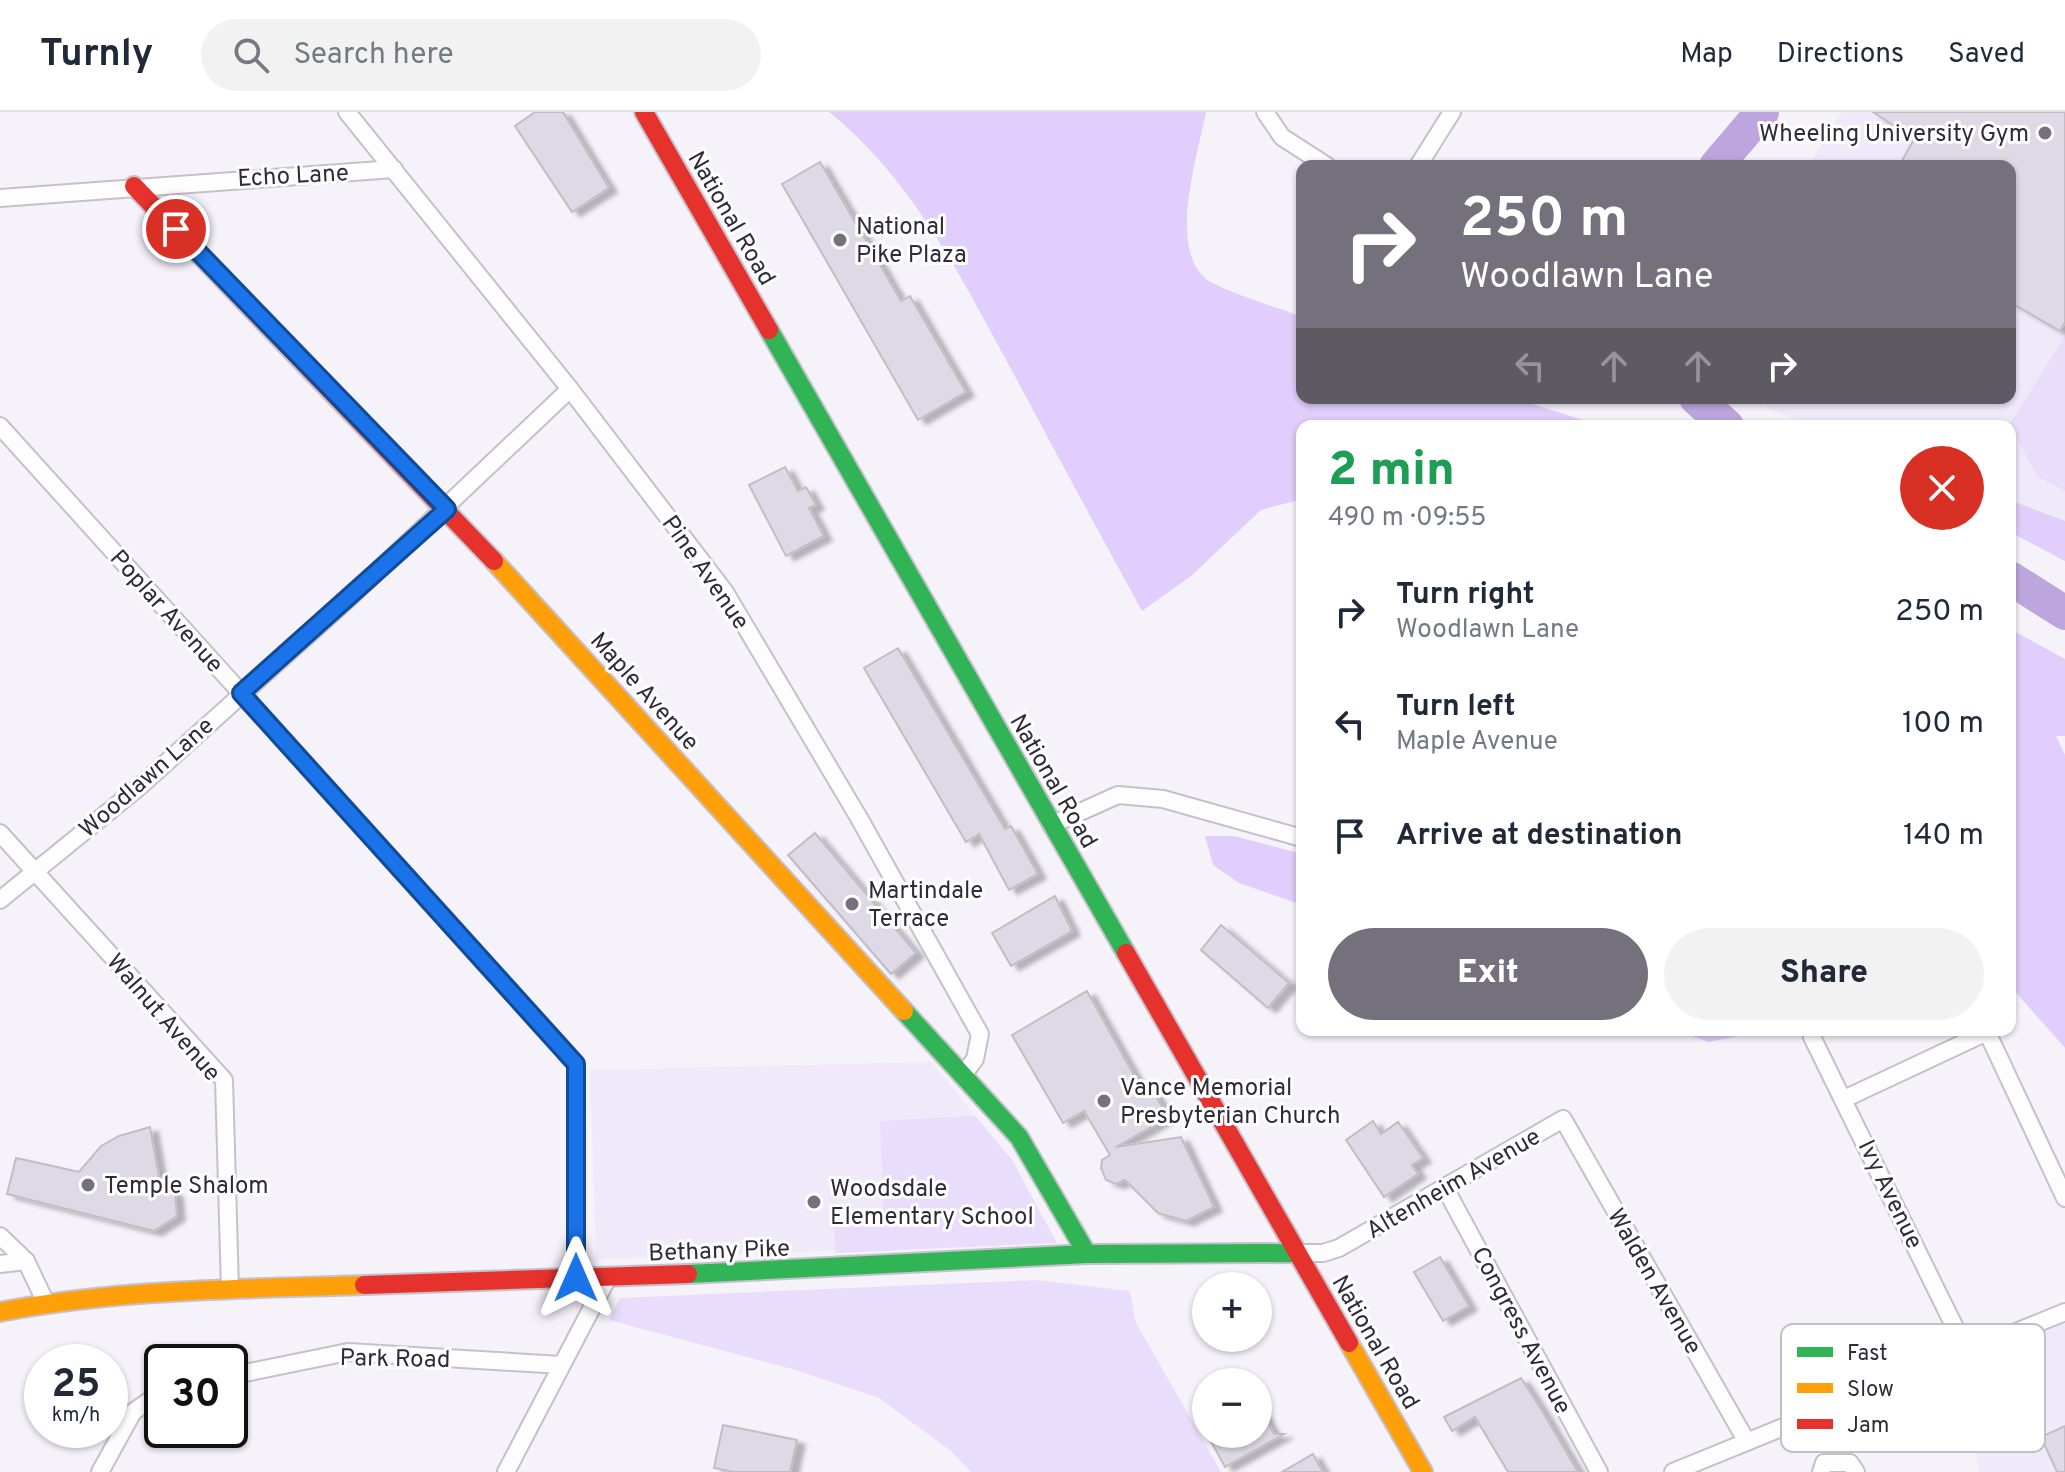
<!DOCTYPE html>
<html lang="en">
<head>
<meta charset="utf-8">
<style>
	:root { --surface:#fff; --page:#f2f2f3; --text:#1f2937; --muted:#747a83; --line:#e0e1e3; --accent:#75717c }
	body { margin:0; font-family:Overpass,sans-serif; background:var(--page); color:var(--text); height:100vh; display:flex; flex-direction:column; font-size:30px; white-space:nowrap }
	* { box-sizing:border-box; margin:0 }
	p { font-size:26px; color:var(--muted) }
	.icon { flex:none; width:44px; height:44px; fill:none; stroke:currentColor; stroke-width:2; stroke-linecap:round; stroke-linejoin:round }
	.map { position:relative; flex:1; overflow:hidden }
	.details { position:absolute; left:1296px; top:308px; width:720px; height:616px; display:flex; flex-direction:column; background:var(--surface); border-radius:16px; box-shadow:0 2px 6px #0004 }
	.details>* { flex:none }
	.guide { position:absolute; left:1296px; top:48px; width:720px; height:244px; border-radius:16px; box-shadow:0 2px 6px #0004; background:#75717c; color:#fff; overflow:hidden }
	.tools { position:absolute; left:1192px; top:1160px; display:grid; gap:16px }
	.tools a { display:grid; place-items:center; width:80px; height:80px; border-radius:50%; background:var(--surface); box-shadow:0 2px 6px #0004; font-size:40px }
	.speed { position:absolute; left:24px; top:1232px; display:flex; gap:16px; font-size:40px; font-weight:700; text-align:center }
	.speed>* { display:grid; place-content:center; width:104px; height:104px; border-radius:50%; background:var(--surface); box-shadow:0 2px 6px #0004; line-height:1 }
	.speed small { font-size:20px; font-weight:400 }
	.speed .limit { border:4px solid #111; border-radius:12px; background:#fff; color:#111 }
	.pin { position:absolute; display:grid; place-items:center; width:68px; height:68px; color:#fff; margin:-34px; border:4px solid #fff; border-radius:50%; box-shadow:0 2px 8px #0007 }
	.me { position:absolute; width:88px; margin:-44px; rotate:0deg; stroke-linejoin:round; filter:drop-shadow(0 0 6px #0008) }
	.turn { display:flex; align-items:center; gap:28px; height:168px; padding:0 32px; font-size:36px }
	.turn .icon { width:104px; height:104px; stroke-width:2.5 }
	.turn b { display:block; font-size:56px; line-height:68px }
	.lanes { display:flex; align-items:center; height:76px; padding:0 32px; background:#0003; justify-content:center; gap:40px; direction:ltr }
	.lanes .off { opacity:.35 }
	.round { display:grid; place-items:center; flex:none; width:84px; height:84px; border-radius:42px; background:var(--page) }
	.headline { display:flex; align-items:center; justify-content:space-between; height:136px; padding:0 32px }
	h1 { font-size:48px; font-weight:800; line-height:60px; color:#1e9e55 }
	.primary-button { display:flex; gap:16px; margin-top:auto; padding:16px 32px }
	.primary-button a { flex:1; height:92px; border-radius:48px; background:var(--accent); color:#fff; font-size:32px; font-weight:800; line-height:92px; text-align:center }
	.primary-button a+a { background:var(--page); color:var(--text) }
	ul { padding:0; list-style:none }
	li { display:flex; align-items:center; gap:24px; height:112px; padding:0 32px }
	li div { flex:1 }
	li b { display:block; font-size:30px }
	li em { font-style:normal }
	header { display:flex; align-items:center; gap:48px; box-sizing:border-box; height:112px; padding:0 40px; background:var(--surface); border-bottom:2px solid var(--line) }
	header strong { font-size:38px }
	nav { display:flex; gap:44px; margin-inline-start:auto; font-size:28px }
	.search { width:560px; height:72px; background:var(--page); display:flex; align-items:center; gap:20px; box-sizing:border-box; padding:0 28px; border-radius:44px; color:var(--muted); font-size:30px }
	.map>svg:first-child { display:block }
	.built { fill:#efe9f9 }
	.green { fill:#e8ddfb }
	.forest { fill:#e1cefc }
	.lines { fill:none; stroke-linecap:round; stroke-linejoin:round }
	.river { stroke:#bda6dd; stroke-width:34 }
	.building { fill:#dedae5; stroke:#c1bdc7; stroke-width:2; filter:url(#shadow) }
	.street-casing { stroke:#c5c0cb; stroke-width:20 }
	.fast-casing { stroke:#c5c0cb; stroke-width:22 }
	.slow-casing { stroke:#c5c0cb; stroke-width:22 }
	.jam-casing { stroke:#c5c0cb; stroke-width:22 }
	.street { stroke:#fefdfe; stroke-width:16 }
	.fast { stroke:#30b455; stroke-width:18 }
	.slow { stroke:#ff9f0a; stroke-width:18 }
	.jam { stroke:#e5322d; stroke-width:18 }
	.route-casing { stroke:#114b97; stroke-width:20 }
	.route { stroke:#1a73e8; stroke-width:14 }
	.poi-dot { fill:#75717c; stroke:#fff; stroke-width:3 }
	.labels { text-anchor:middle; stroke-width:6; stroke-linejoin:round; paint-order:stroke }
	.poi-label { font-size:24px; fill:#302b38; stroke:#fff; text-anchor:start }
	.street-label { font-size:24px; fill:#302b38; stroke:#fff }
	.key { fill:#fff; stroke:#c1bfc3; stroke-width:2 }
	.key-label { font-size:22px; fill:#302b38 }
</style>
</head>
<body>
<header>
<strong>Turnly</strong>
<div class="search"><svg class="icon" aria-label="search" viewBox="0 0 24 24"><circle cx="10" cy="10" r="6"/><path d="M15 15l6 6"/></svg>Search here</div>
<nav><a>Map</a><a>Directions</a><a>Saved</a></nav>
</header>
<div class="map">
<svg width="2065" height="1360" viewBox="0 0 2065 1360">
	<defs>
		<filter id="shadow"><feDropShadow dx="8" dy="4.5" stdDeviation="2" flood-color="#0004"/></filter>
	</defs>
	<rect width="100%" height="100%" fill="#f5f2fa"/>
	<g class="built">
		<polygon points="1842,0 2065,0 2065,409 2010,388 2010,314 1814,314 1767,296 1768,286 2010,286 2010,54 1808,54"/>
		<polygon points="931,950 1012,1048 1057,1131 596,1147 590,958"/>
		<polygon points="2065,1206 2065,1360 1980,1360 1953,1255"/>
	</g>
	<g class="green">
		<polygon points="2065,224 2065,379 2038,365 2009,313"/>
		<polygon points="975,1004 1012,1048 1057,1131 835,1141 834,1109 884,1107 880,1009"/>
		<polygon points="1037,1168 1130,1179 1135,1209 1221,1360 971,1360 951,1339 879,1286 796,1258 609,1208 620,1186"/>
	</g>
	<g class="forest">
		<path d="M829,0H1206C1198,42 1168,134 1205,166C1218,178 1281,196 1302,205V286H1514L1602,314H1302V387L1261,398L1191,464L1142,499C1100,422 1058,345 1017,268C965,173 915,69 829,0Z"/>
		<polygon points="2010,388 2065,409 2065,449 2010,420"/>
		<polygon points="2010,517 2065,547 2065,624 2056,624 2065,643 2065,936 2010,874"/>
		<polygon points="1205,724 1234,724 1302,742 1302,793 1239,771 1213,753"/>
		<polygon points="1674,918 1770,918 1709,930"/>
	</g>
	<g class="lines">
		<g class="river">
			<polyline points="1716,54 1762,0"/>
			<polyline points="1696,286 1727,314"/>
			<polyline points="2010,466 2065,501"/>
		</g>
	</g>
	<g class="building">
		<polygon points="535,0 563,0 609,76 572,100 515,14"/>
		<polygon points="1873,0 2065,0 2065,210 2060,219 2010,190 2010,54 1899,54 1914,27"/>
		<polygon points="820,50 901,189 910,184 966,280 918,308 782,72"/>
		<polygon points="785,355 798,379 806,375 816,393 809,396 824,424 786,444 749,373"/>
		<polygon points="898,536 1005,717 1011,714 1038,762 1009,778 979,722 966,730 864,556"/>
		<polygon points="815,721 916,841 891,862 788,743"/>
		<polygon points="1055,784 1072,819 1011,854 992,821"/>
		<polygon points="1221,813 1289,871 1268,896 1201,838"/>
		<polygon points="1087,879 1143,979 1150,974 1168,1005 1116,1035 1181,1025 1214,1095 1186,1109 1158,1101 1125,1068 1116,1072 1106,1068 1101,1056 1102,1048 1110,1043 1084,999 1063,1011 1012,923"/>
		<polygon points="1373,1009 1381,1022 1398,1010 1423,1046 1412,1053 1418,1062 1384,1085 1346,1028"/>
		<polygon points="150,1015 159,1065 175,1082 177,1104 154,1119 7,1082 16,1046 79,1060 101,1034 119,1024"/>
		<polygon points="1440,1145 1469,1194 1443,1209 1414,1160"/>
		<polygon points="1521,1266 1541,1297 1578,1360 1508,1360 1475,1305 1452,1319 1444,1305"/>
		<polygon points="1258,1293 1274,1322 1284,1322 1225,1355 1207,1322 1258,1322"/>
		<polygon points="723,1313 797,1328 790,1360 734,1360 714,1356"/>
		<polygon points="2065,1314 2065,1360 2057,1360 2041,1325"/>
		<polygon points="1313,1342 1323,1360 1282,1360"/>
	</g>
	<g class="lines">
		<g class="street-casing">
			<g id="street">
				<polyline points="347,0 570,277 725,480 859,706 980,922 975,947 963,963"/>
				<polyline points="1265,0 1282,25 1327,54"/>
				<polyline points="1418,54 1452,0"/>
				<polyline points="0,86 394,57"/>
				<polyline points="0,314 576,952 576,1166"/>
				<polyline points="1051,713 1118,683 1163,687 1302,726"/>
				<polyline points="0,721 224,968 230,1177"/>
				<polyline points="0,788 139,675 347,488 570,277"/>
				<polyline points="1812,925 1967,1240"/>
				<polyline points="1844,987 1987,920 2065,1086"/>
				<polyline points="1445,1076 1599,1360"/>
				<polyline points="0,1124 26,1149 46,1191"/>
				<polyline points="1297,1141 1323,1141 1339,1136 1563,1007 1747,1330"/>
				<polyline points="0,1152 26,1149"/>
				<polyline points="230,1264 348,1240 561,1253"/>
				<polyline points="100,1360 133,1300 162,1280"/>
				<polyline points="506,1360 608,1165"/>
				<polyline points="1673,1360 2065,1200"/>
				<polyline points="1821,1360 1824,1351 1850,1351 1856,1360"/>
			</g>
		</g>
		<g class="fast-casing">
			<g id="fast">
				<polyline points="769,218 1126,841"/>
				<polyline points="904,899 1019,1025 1087,1142"/>
				<polyline points="688,1162 1087,1142 1297,1141"/>
			</g>
		</g>
		<g class="slow-casing">
			<g id="slow">
				<polyline points="494,449 904,899"/>
				<path d="M0,1200C119,1177 243,1177 364,1173"/>
				<polyline points="1349,1231 1423,1360"/>
			</g>
		</g>
		<g class="jam-casing">
			<g id="jam">
				<polyline points="644,0 769,218"/>
				<polyline points="134,74 494,449"/>
				<polyline points="1126,841 1349,1231"/>
				<polyline points="364,1173 688,1162"/>
			</g>
		</g>
		<use href="#street" class="street"/>
		<use href="#fast" class="fast"/>
		<use href="#slow" class="slow"/>
		<use href="#jam" class="jam"/>
	</g>
	<g class="lines">
		<g class="route-casing">
			<polyline id="route" points="176,117 447,397 241,581 576,952 576,1166"/>
		</g>
		<use href="#route" class="route"/>
	</g>
	<g class="poi-dot">
		<circle cx="2045" cy="21" r="8"/>
		<circle cx="840" cy="128" r="8"/>
		<circle cx="852" cy="792" r="8"/>
		<circle cx="1104" cy="989" r="8"/>
		<circle cx="88" cy="1073" r="8"/>
		<circle cx="814" cy="1090" r="8"/>
	</g>
	<g class="labels">
		<g class="poi-label">
			<text x="2029" y="29" text-anchor="end">Wheeling University Gym</text>
			<text x="856" y="122">National<tspan x="856" dy="28">Pike Plaza</tspan></text>
			<text x="868" y="786">Martindale<tspan x="868" dy="28">Terrace</tspan></text>
			<text x="1120" y="983">Vance Memorial<tspan x="1120" dy="28">Presbyterian Church</tspan></text>
			<text x="104" y="1081">Temple Shalom</text>
			<text x="830" y="1084">Woodsdale<tspan x="830" dy="28">Elementary School</tspan></text>
		</g>
		<g class="street-label">
			<text transform="translate(293 63) rotate(-3)" y="8">Echo Lane</text>
			<text transform="translate(732 106) rotate(60)" y="8">National Road</text>
			<text transform="translate(706 460) rotate(55)" y="8">Pine Avenue</text>
			<text transform="translate(167 499) rotate(48)" y="8">Poplar Avenue</text>
			<text transform="translate(645 579) rotate(48)" y="8">Maple Avenue</text>
			<text transform="translate(146 665) rotate(-41)" y="8">Woodlawn Lane</text>
			<text transform="translate(1054 669) rotate(60)" y="8">National Road</text>
			<text transform="translate(164 905) rotate(49)" y="8">Walnut Avenue</text>
			<text transform="translate(1453 1071) rotate(-30)" y="8">Altenheim Avenue</text>
			<text transform="translate(1891 1082) rotate(64)" y="8">Ivy Avenue</text>
			<text transform="translate(719 1138) rotate(-2)" y="8">Bethany Pike</text>
			<text transform="translate(1655 1169) rotate(60)" y="8">Walden Avenue</text>
			<text transform="translate(1522 1218) rotate(62)" y="8">Congress Avenue</text>
			<text transform="translate(1376 1230) rotate(60)" y="8">National Road</text>
			<text transform="translate(395 1246) rotate(1)" y="8">Park Road</text>
		</g>
	</g>
	<rect x="1781" y="1212" width="264" height="128" rx="12" class="key"/>
	<rect x="1797" y="1235" width="36" height="10" fill="#30b455"/>
	<rect x="1797" y="1271" width="36" height="10" fill="#ff9f0a"/>
	<rect x="1797" y="1307" width="36" height="10" fill="#e5322d"/>
	<g class="key-label">
		<text x="1847" y="1248">Fast</text>
		<text x="1847" y="1284">Slow</text>
		<text x="1847" y="1320">Jam</text>
	</g>
</svg>
<div class="tools">
<a>+</a>
<a>−</a>
</div>
<div class="speed"><div>25<small>km/h</small></div><div class="limit">30</div></div>
<div class="pin" style="left:176px;top:117px;background:#d93025"><svg class="icon" aria-label="arrive" viewBox="0 0 24 24"><path d="M6 21V4h12l-3 4 3 4H6"/></svg></div>
<svg class="me" style="left:576px;top:1166px" viewBox="-20 -20 40 40"><path d="M0-17L14 15 0 8-14 15z" fill="#1a73e8" stroke="#fff" stroke-width="4"/></svg>
<div class="guide">
<div class="turn"><svg class="icon" aria-label="right" viewBox="0 0 24 24"><path d="M7 20v-9h11M14 6l5 5-5 5"/></svg><div><b>250 m</b>Woodlawn Lane</div></div>
<div class="lanes"><svg class="icon off" aria-label="left" viewBox="0 0 24 24"><path d="M17 20v-9H6M10 6l-5 5 5 5"/></svg><svg class="icon off" aria-label="ahead" viewBox="0 0 24 24"><path d="M12 20V5M6 11l6-6 6 6"/></svg><svg class="icon off" aria-label="ahead" viewBox="0 0 24 24"><path d="M12 20V5M6 11l6-6 6 6"/></svg><svg class="icon" aria-label="right" viewBox="0 0 24 24"><path d="M7 20v-9h11M14 6l5 5-5 5"/></svg></div>
</div>
<section class="details">
<div class="headline"><div><h1>2 min</h1><p>490 m · 09:55</p></div><a class="round" style="background:#d93025;color:#fff"><svg class="icon" aria-label="close" viewBox="0 0 24 24"><path d="M6 6l12 12M18 6L6 18"/></svg></a></div>
<ul>
<li><svg class="icon" aria-label="right" viewBox="0 0 24 24"><path d="M7 20v-9h11M14 6l5 5-5 5"/></svg><div><b>Turn right</b><p>Woodlawn Lane</p></div><em>250 m</em></li>
<li><svg class="icon" aria-label="left" viewBox="0 0 24 24"><path d="M17 20v-9H6M10 6l-5 5 5 5"/></svg><div><b>Turn left</b><p>Maple Avenue</p></div><em>100 m</em></li>
<li><svg class="icon" aria-label="arrive" viewBox="0 0 24 24"><path d="M6 21V4h12l-3 4 3 4H6"/></svg><div><b>Arrive at destination</b></div><em>140 m</em></li>
</ul>
<div class="primary-button"><a>Exit</a><a>Share</a></div>
</section>
</div>
</body>
</html>
